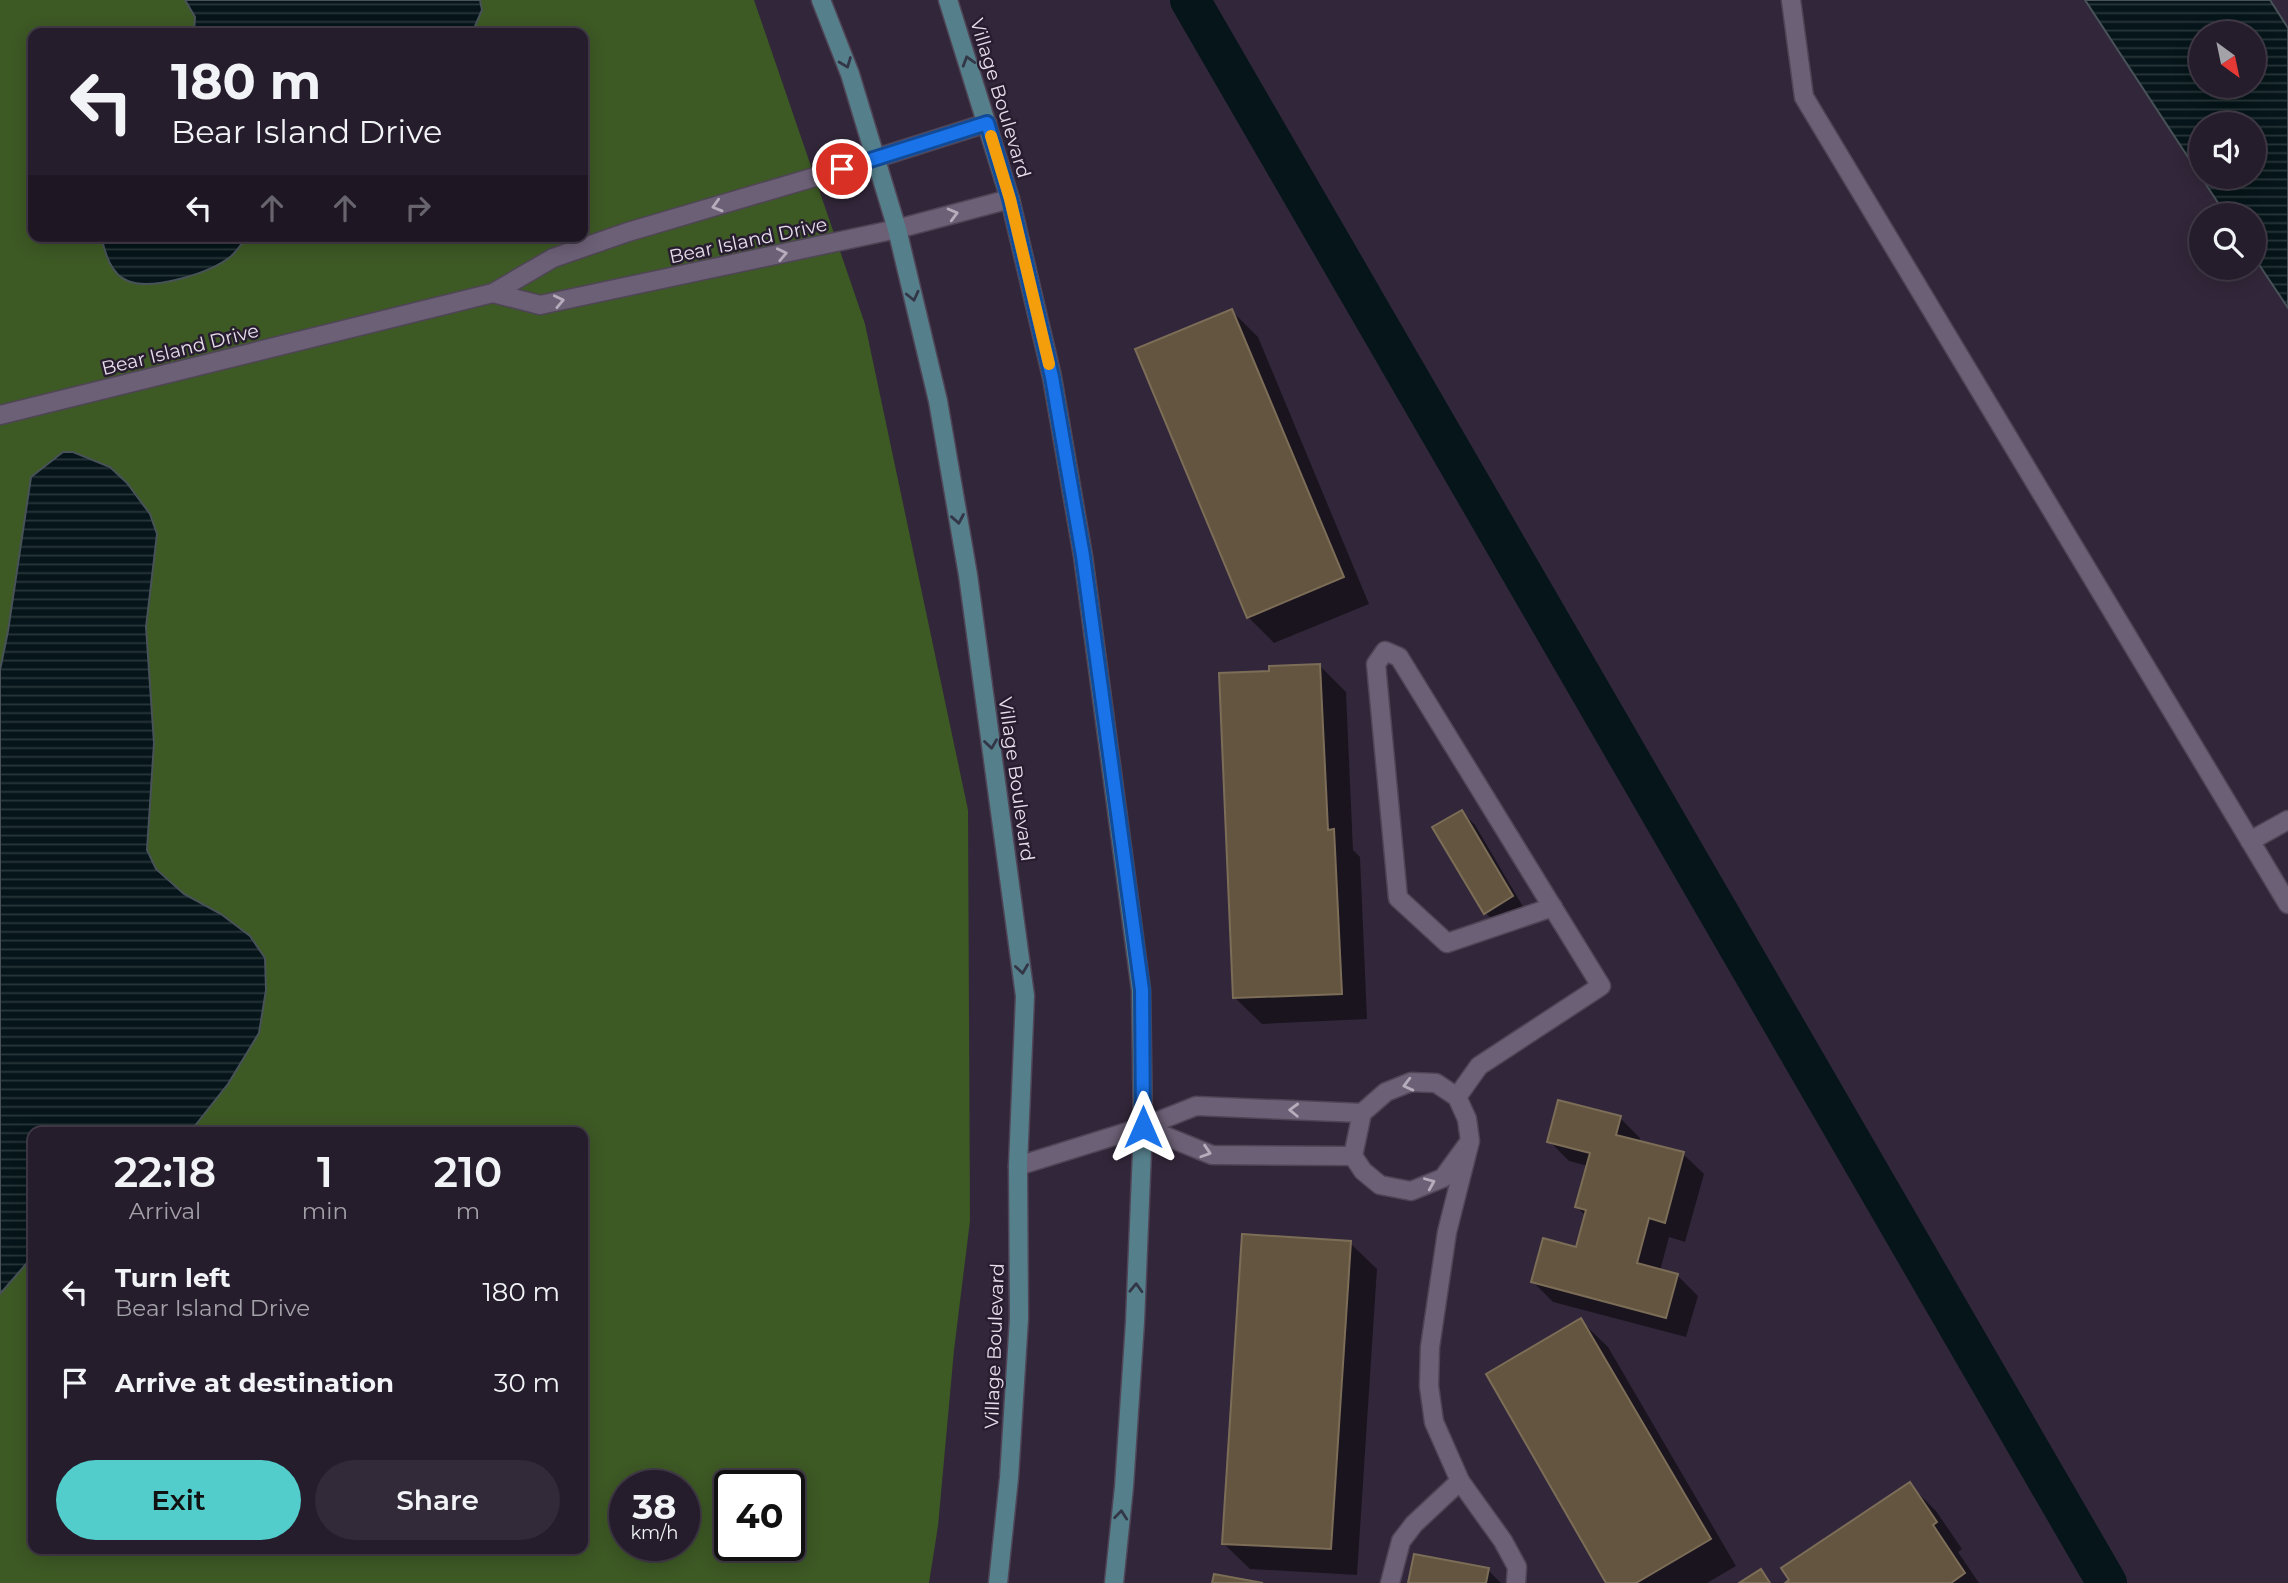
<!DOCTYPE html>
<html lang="en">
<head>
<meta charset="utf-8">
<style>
	:root { --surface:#261d2c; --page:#322a38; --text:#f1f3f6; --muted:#a4a2a9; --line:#423b48; --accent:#53cdcb }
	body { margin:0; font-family:Montserrat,sans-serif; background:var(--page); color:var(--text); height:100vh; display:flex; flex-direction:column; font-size:26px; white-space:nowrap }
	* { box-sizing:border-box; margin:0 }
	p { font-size:23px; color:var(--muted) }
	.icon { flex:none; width:38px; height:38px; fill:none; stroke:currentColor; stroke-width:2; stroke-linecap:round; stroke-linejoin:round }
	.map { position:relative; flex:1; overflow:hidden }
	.sheet { position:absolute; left:28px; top:1127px; width:560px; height:427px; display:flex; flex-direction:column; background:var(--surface); border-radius:14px; box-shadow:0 4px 18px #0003,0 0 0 2px var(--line) }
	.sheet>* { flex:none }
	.banner { position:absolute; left:28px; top:28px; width:560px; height:214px; border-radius:14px; box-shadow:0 4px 18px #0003,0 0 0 2px var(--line); background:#261d2c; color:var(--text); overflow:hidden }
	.needle { width:46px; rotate:147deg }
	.fabs { position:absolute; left:2189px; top:21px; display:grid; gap:14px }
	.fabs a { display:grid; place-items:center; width:77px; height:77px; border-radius:50%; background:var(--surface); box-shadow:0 4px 18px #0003,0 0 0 2px var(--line); font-size:35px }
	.speed { position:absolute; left:609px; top:1470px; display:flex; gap:14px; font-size:35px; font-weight:700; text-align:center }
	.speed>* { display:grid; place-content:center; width:91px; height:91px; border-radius:50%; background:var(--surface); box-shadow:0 4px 18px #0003,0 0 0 2px var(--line); line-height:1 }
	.speed small { font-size:18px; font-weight:400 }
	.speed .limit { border:4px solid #111; border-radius:10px; background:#fff; color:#111 }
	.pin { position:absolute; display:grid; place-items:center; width:60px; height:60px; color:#fff; margin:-30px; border:4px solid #fff; border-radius:50%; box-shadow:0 2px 7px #0007 }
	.me { position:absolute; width:77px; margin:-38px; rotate:0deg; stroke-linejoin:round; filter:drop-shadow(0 0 5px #0008) }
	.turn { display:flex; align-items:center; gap:24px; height:147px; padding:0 28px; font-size:32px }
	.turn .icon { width:91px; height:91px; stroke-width:2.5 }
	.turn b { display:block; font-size:49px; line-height:60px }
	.lanes { display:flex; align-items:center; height:66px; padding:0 28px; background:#0003; justify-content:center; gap:35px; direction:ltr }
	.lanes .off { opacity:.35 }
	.eta { display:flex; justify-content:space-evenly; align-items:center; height:119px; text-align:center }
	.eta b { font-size:42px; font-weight:600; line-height:49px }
	.primary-button { display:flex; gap:14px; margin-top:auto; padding:14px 28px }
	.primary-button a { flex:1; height:80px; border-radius:42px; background:var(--accent); color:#111; font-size:28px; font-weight:600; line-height:80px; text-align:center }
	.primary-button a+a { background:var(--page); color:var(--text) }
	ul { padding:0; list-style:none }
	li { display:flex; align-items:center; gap:21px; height:91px; padding:0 28px }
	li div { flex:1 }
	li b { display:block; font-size:26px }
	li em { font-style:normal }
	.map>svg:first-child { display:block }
	.green { fill:#3d5924; fill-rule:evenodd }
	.water { fill:url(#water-rules); stroke:#485258; stroke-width:2; fill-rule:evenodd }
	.shadow { fill:#0007 }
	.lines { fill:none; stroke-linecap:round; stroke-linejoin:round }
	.canal { stroke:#051519; stroke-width:40 }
	.building { fill:#635540; stroke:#7c6d57; stroke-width:2 }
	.lane-casing { stroke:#4f4556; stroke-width:21 }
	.street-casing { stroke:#4f4556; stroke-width:21 }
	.secondary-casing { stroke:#4f4556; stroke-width:21 }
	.lane { stroke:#6c6076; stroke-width:18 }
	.street { stroke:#6c6076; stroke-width:18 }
	.secondary { stroke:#557f8b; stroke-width:18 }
	.oneway { stroke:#333647 }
	.oneway2 { stroke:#b5acbc }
	.route-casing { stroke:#114b97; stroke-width:18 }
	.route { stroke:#1a73e8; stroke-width:12 }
	.slow { stroke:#f59e0b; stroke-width:12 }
	.labels { text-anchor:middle; stroke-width:5; stroke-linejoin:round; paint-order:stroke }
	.street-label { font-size:19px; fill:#e6dfeb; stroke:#281d30 }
</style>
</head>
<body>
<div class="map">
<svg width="2288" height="1583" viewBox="0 0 2288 1583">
	<defs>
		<pattern id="water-rules" width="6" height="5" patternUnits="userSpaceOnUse" patternTransform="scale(1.75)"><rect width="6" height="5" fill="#051519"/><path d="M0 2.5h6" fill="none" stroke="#29373b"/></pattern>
	</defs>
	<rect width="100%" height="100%" fill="#32273a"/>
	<path class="green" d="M0,0H754L865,324L968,810L970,1221L954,1350L938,1526L929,1583H0ZM33,33H583V236H33ZM33,1132H583V1549H33ZM625,1486H684V1545H625ZM730,1486H789V1545H730Z"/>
	<g class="water">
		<polygon points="185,0 480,0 482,10 472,33 194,33 195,17"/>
		<path d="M2085,0H2270L2288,28V308L2254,257V215H2226ZM2202,33H2254V86H2202ZM2202,124H2254V177H2202Z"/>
		<path d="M101,236H247C242,243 237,252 230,257C210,273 152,291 128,281C110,274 105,252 101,236Z"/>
		<polygon points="63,452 73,452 110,467 127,483 150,514 157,534 146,627 154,743 147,850 156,869 184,894 221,914 250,936 265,958 266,990 259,1033 228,1084 190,1132 33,1132 33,1256 0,1294 0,670 8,631 31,477"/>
	</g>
	<g class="shadow">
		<polygon points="1232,311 1258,337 1369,604 1274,643 1248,617"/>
		<polygon points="1320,666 1346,692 1353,850 1360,857 1367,1019 1262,1024 1235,998 1271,673"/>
		<polygon points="1462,812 1475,825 1525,910 1498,926 1485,912"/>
		<polygon points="1620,1118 1640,1138 1639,1142 1683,1154 1704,1174 1685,1242 1669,1237 1660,1271 1677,1275 1698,1296 1686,1337 1553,1302 1533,1282 1577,1249 1586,1216 1577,1207 1588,1166 1569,1161 1549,1141"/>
		<polygon points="1350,1243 1377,1269 1357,1575 1250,1569 1223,1543"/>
		<polygon points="1581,1321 1608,1347 1736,1566 1707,1583 1608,1583"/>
		<polygon points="1910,1485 1936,1511 1962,1549 1958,1552 1979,1583 1788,1583"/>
		<polygon points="1488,1570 1501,1583 1410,1583"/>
	</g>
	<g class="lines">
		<polyline class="canal" points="1190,0 2107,1583"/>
	</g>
	<g class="building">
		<polygon points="1232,309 1344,577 1247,618 1135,349"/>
		<polygon points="1320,664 1328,830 1334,829 1342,994 1233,998 1219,673 1269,671 1269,666"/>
		<polygon points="1462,810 1513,896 1484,914 1432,827"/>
		<polygon points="1558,1100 1621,1116 1616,1135 1684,1152 1665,1223 1649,1218 1637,1263 1678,1274 1666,1318 1531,1282 1543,1238 1576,1247 1586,1210 1575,1207 1590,1153 1547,1142"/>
		<polygon points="1242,1234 1351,1241 1331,1549 1222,1544"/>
		<polygon points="1581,1318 1711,1539 1636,1583 1606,1583 1486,1374"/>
		<polygon points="1910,1482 1937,1522 1933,1525 1965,1573 1951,1583 1785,1583 1789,1580 1781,1568"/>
		<polygon points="1414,1554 1489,1568 1486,1583 1408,1583"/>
		<polygon points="1761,1569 1770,1583 1739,1583"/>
		<polygon points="1214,1574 1263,1583 1212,1583"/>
	</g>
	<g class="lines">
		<g class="lane-casing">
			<g id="lane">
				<polyline points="1791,0 1804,97 2288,904"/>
				<polyline points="2250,841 2288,820"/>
				<polyline points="1457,1097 1479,1066 1601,986 1399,657 1385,651 1376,664 1398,898 1447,943 1553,907"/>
				<polyline points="1143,1127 1212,1155 1353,1156"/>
				<polyline points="1018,1166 1143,1127 1196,1106 1362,1113"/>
				<polyline points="1460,1481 1503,1541 1517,1567 1516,1583"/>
				<polyline points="1390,1583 1401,1541 1414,1524 1460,1481 1434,1422 1429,1386 1430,1347 1447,1232 1470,1141 1467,1119 1457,1097 1436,1083 1411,1082 1386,1092 1362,1113 1353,1156 1363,1171 1380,1185 1411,1191 1443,1178 1470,1141"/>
			</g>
		</g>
		<g class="street-casing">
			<g id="street">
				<polyline points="493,293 540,305 897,229 1010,199"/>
				<polyline points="0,415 493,293 553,258 628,232 842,169 987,123"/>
			</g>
		</g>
		<g class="secondary-casing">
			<g id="secondary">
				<polyline points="821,0 850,74 897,229 938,401 968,575 1025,996 1018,1166 1019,1318 1009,1478 998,1583"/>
				<polyline points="948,0 1010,199 1052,377 1083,556 1141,990 1143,1127 1135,1322 1124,1487 1114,1583"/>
			</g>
		</g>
		<use href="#lane" class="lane"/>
		<use href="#street" class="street"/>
		<use href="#secondary" class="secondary"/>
	</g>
	<defs><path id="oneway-chevron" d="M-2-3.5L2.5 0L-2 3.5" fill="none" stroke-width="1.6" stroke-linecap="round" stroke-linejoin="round" transform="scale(1.75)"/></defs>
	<g class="oneway">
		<use href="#oneway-chevron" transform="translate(968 61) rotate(-107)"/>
		<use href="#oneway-chevron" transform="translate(846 63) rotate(69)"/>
		<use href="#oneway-chevron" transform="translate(913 296) rotate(77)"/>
		<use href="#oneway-chevron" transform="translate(958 519) rotate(80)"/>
		<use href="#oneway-chevron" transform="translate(991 744) rotate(82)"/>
		<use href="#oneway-chevron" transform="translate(1022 969) rotate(82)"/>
		<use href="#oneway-chevron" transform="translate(1136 1288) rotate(-88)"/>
		<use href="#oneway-chevron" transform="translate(1121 1515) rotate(-84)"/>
	</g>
	<g class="oneway2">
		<use href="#oneway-chevron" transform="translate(717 206) rotate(164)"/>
		<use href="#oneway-chevron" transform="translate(953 214) rotate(-15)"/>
		<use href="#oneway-chevron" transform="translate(782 254) rotate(-12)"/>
		<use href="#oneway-chevron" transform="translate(559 301) rotate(-12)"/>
		<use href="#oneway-chevron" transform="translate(1408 1085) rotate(166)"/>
		<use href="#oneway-chevron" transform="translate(1294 1110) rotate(-178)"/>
		<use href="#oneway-chevron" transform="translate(1206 1152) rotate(18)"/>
		<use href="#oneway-chevron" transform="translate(1430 1183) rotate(-23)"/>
	</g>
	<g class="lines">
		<g class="route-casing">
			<polyline id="route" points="842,169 987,123 1010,199 1052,377 1083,556 1142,990 1143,1127"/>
		</g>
		<use href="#route" class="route"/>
		<polyline class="slow" points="991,136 1010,199 1049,364"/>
	</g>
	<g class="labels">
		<g class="street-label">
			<text transform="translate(1001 98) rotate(73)" y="7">Village Boulevard</text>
			<text transform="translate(748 240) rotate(-12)" y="7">Bear Island Drive</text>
			<text transform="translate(180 349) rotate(-14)" y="7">Bear Island Drive</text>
			<text transform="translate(1017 779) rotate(82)" y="7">Village Boulevard</text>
			<text transform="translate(994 1346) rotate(-88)" y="7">Village Boulevard</text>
		</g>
	</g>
</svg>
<div class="fabs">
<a><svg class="needle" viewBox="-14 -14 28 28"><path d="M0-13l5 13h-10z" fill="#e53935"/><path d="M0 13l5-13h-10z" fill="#a4a2a9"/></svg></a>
<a><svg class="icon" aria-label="sound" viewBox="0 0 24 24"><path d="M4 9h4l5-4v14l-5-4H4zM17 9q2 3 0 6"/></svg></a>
<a><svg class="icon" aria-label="search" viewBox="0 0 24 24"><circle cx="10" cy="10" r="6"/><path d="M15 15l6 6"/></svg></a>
</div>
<div class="speed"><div>38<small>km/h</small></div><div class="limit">40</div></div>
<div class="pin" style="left:842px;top:169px;background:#d93025"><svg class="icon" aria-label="arrive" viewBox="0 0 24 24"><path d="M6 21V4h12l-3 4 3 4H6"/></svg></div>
<svg class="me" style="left:1143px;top:1127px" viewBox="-20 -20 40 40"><path d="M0-17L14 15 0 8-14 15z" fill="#1a73e8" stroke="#fff" stroke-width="4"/></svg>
<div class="banner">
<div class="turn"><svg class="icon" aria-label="left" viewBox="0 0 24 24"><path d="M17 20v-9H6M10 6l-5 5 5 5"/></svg><div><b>180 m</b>Bear Island Drive</div></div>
<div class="lanes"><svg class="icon" aria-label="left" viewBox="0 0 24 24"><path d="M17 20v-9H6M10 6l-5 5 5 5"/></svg><svg class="icon off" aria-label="ahead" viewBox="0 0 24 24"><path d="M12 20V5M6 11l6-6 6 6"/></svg><svg class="icon off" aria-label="ahead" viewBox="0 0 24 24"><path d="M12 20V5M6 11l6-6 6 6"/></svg><svg class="icon off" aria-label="right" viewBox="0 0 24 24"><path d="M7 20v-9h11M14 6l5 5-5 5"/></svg></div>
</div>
<section class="sheet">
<div class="eta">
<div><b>22:18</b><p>Arrival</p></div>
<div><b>1</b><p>min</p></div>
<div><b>210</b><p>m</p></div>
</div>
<ul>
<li><svg class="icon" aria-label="left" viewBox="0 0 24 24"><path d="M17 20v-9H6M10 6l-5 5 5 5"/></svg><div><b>Turn left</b><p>Bear Island Drive</p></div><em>180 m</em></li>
<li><svg class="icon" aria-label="arrive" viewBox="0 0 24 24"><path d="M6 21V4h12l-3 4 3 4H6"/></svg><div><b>Arrive at destination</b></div><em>30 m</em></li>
</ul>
<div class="primary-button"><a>Exit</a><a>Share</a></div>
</section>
</div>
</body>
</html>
